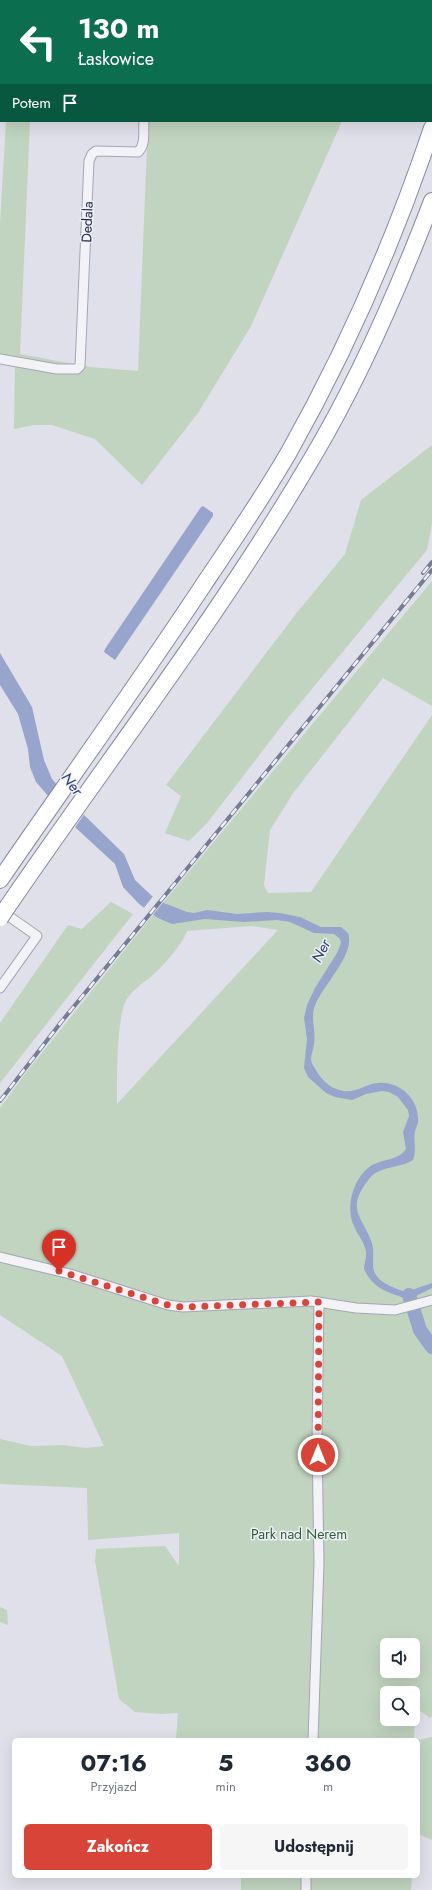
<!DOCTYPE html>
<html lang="pl">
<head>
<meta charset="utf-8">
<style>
	:root { --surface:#fff; --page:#f6f6f7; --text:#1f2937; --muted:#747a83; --accent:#d94439 }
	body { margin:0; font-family:Jost,sans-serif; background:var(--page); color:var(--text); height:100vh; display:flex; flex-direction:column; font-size:15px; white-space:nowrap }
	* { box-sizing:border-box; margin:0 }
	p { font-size:13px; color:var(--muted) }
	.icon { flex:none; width:22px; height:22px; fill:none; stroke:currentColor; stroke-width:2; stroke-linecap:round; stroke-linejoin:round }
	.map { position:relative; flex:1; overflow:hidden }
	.side { position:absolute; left:12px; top:1738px; width:408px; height:140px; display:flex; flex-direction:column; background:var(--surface); border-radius:6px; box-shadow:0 4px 16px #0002 }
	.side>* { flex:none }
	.banner { position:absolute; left:0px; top:0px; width:432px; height:122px; box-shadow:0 4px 16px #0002; background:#0b6e4f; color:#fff; overflow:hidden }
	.fabs { position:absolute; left:380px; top:1638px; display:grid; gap:8px }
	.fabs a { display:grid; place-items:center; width:40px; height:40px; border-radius:6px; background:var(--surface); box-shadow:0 4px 16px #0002; font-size:20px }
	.pin { position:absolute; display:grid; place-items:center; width:34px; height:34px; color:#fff; margin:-41px -17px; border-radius:50% 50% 50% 0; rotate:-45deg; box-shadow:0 0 4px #0007 }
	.pin .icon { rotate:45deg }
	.me { position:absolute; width:44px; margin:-22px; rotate:0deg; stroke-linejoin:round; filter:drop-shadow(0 0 3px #0008) }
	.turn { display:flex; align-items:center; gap:14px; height:84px; padding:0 12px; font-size:18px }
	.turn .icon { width:52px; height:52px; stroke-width:2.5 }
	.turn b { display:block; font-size:28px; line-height:34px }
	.then { display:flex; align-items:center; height:38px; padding:0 12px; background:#0003; gap:8px; font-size:15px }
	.eta { display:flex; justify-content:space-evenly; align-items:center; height:68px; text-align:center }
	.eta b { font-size:24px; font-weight:700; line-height:28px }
	.primary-button { display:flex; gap:8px; margin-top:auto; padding:8px 12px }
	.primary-button a { flex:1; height:46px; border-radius:6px; background:var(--accent); color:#fff; font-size:16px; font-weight:700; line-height:46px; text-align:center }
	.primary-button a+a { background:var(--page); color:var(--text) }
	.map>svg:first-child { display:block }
	.green { fill:#c0d4bf; fill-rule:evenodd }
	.water { fill:#97a5cc }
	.pier { fill:#dfe0e9 }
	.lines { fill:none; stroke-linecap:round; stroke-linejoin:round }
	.river { stroke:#97a5cc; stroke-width:14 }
	.minor-casing { stroke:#a4a6b4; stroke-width:11 }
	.tertiary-casing { stroke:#a4a6b4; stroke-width:13 }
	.motorway-casing { stroke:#858aa1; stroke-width:18 }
	.minor { stroke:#f2f2f7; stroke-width:9 }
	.tertiary { stroke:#f2f2f7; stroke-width:11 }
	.motorway { stroke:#fff; stroke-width:16 }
	.rail-casing { stroke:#777b94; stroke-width:4 }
	.rail { stroke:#eef0f7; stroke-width:2.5; stroke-dasharray:8; stroke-linecap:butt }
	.motorway-bridge-casing { stroke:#858aa1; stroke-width:18; stroke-linecap:butt }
	.motorway-bridge { stroke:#fff; stroke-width:16 }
	.route { stroke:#d94439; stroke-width:7; stroke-dasharray:0 12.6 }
	.labels { text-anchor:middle; stroke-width:3; stroke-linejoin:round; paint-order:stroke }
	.street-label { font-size:14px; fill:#262a42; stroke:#eef0f7 }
	.park-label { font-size:14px; fill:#325f34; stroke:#eef0f7 }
	.water-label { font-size:15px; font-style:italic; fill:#2d3e79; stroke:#eef0f7 }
</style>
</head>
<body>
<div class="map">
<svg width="432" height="1890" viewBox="0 0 432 1890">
	<rect width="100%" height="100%" fill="#dfe0e9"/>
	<g class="green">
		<polygon points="6,121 30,121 20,354 90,367 138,371 148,121 342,121 251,326 198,413 142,485 95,439 52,425 34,425 14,429 15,362 0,356 0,224"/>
		<polygon points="432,445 432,523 427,550 287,719 208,822 189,841 165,833 181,796 166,785 295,615 345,554 361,500"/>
		<path d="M432,581V706L383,678L294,792L270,830L264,885L268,893L311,892L432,715V1716L430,1718L415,1707L414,1740H176L178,1713L160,1714L135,1712L119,1699L95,1561L96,1549L165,1546L179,1566V1533L88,1540L87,1488L0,1484V1439L31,1446L62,1445L86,1448L104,1446L62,1356L0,1315V1108L25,1074L152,916ZM252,926L278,930L117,1104C117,1082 116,1016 127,999C133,989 146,981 154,974C164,965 184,942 187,931ZM387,1645H413V1671H387ZM387,1693H413V1719H387Z"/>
		<polygon points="111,902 133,914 0,1083 0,1023 68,925 82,929"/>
		<polygon points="0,1607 7,1610 8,1625 0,1622"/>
		<polygon points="432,1737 432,1840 418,1834 418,1740"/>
		<rect x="241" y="1876" width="60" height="14"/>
		<polygon points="311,1876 412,1876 411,1890 310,1890"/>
	</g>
	<g class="water">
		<polygon points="203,506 213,513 213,516 115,660 104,652 105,649 201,507"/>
		<path d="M0,653L32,707L44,760L52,779L81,812L124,854L135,880L152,896L164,903L187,912L194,913L207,910L237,914L267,912L280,913L300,917L321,927H341L348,933C356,955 322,985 314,1008C311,1019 316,1032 314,1044C313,1053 308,1059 314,1067C321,1079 328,1088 343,1091C357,1093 365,1084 378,1083C399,1081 418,1098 418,1119C419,1123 416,1127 415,1131C413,1141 417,1150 413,1160C399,1169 380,1165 369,1179C345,1210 362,1215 372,1243C374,1250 373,1257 373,1265C373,1281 393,1288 406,1292L432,1283V1288L414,1297V1305L408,1306L405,1298C386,1292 373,1288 364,1269C364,1262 368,1256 365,1248C363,1240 357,1234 354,1226C345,1208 353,1180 368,1168C380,1158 397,1162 406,1149L403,1132L409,1116L408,1110L398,1097L389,1092L382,1091L366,1094L352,1100L335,1097L326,1093L308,1077L304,1068L307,1039L304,1018L307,1005L315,988L337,953L341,943L340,939L334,934L314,933L290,922L277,920L244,922L205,919L172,924L158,918L139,904L123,887L115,864L76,828L36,782L30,767L28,749L18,714L0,685Z"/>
	</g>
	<g class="pier">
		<polygon points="58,782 85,813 74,829 47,798"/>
		<polygon points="154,895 164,901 152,916 143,909"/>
	</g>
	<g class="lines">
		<polyline class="river" points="409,1295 420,1330 432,1347"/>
		<g class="minor-casing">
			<g id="minor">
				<polyline points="223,1 223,0"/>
				<path d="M0,359L57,369H77L80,366L89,161L92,154L96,151L138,152C146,145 143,131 144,121"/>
				<polyline points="0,988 37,936 0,910"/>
				<polyline points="0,1257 70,1274 168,1305 183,1307 311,1301 356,1308 395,1310 432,1300"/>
				<polyline points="313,1740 319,1563 317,1441 319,1302"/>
				<polyline points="306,1890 306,1876"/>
			</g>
		</g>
		<g class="tertiary-casing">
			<g id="tertiary">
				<polyline points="415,0 415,1"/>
				<polyline points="431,27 432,28"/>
			</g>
		</g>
		<g class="motorway-casing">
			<g id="motorway">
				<path d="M0,880C68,781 138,684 204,584C233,541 263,497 289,452C347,349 394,241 432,128"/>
				<path d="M8,906C109,758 220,615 311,460C360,378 398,290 432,201"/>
			</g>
		</g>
		<use href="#minor" class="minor"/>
		<use href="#tertiary" class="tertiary"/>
		<use href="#motorway" class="motorway"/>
		<g class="rail-casing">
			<g id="rail">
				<polyline points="423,573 432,562"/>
				<polyline points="0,1101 62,1021 432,570"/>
			</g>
		</g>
		<use href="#rail" class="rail"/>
		<g class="motorway-bridge-casing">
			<polyline id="motorway-bridge" points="0,918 8,906"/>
		</g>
		<use href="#motorway-bridge" class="motorway-bridge"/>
	</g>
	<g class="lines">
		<polyline class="route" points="59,1271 168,1305 182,1307 319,1302 318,1455"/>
	</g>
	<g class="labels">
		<g class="street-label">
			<text transform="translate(87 222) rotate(-88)" y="5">Dedala</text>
		</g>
		<g class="park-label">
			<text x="299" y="1539">Park nad Nerem</text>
		</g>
		<g class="water-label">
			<text transform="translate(72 784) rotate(53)" y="5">Ner</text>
			<text transform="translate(321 951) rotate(-63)" y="5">Ner</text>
		</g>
	</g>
</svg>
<div class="fabs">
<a><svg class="icon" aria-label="sound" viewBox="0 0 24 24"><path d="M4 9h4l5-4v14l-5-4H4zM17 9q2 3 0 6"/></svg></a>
<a><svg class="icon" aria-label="search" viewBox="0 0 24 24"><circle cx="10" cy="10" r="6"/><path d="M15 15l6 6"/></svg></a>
</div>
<div class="pin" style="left:59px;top:1271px;background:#d93025"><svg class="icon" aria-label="arrive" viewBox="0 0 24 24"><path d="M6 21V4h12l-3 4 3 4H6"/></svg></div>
<svg class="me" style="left:318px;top:1455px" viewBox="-20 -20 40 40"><circle r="17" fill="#d94439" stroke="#fff" stroke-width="3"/><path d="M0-11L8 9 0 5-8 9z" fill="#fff"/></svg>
<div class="banner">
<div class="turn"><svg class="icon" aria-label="left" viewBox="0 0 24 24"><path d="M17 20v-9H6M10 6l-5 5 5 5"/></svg><div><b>130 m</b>Łaskowice</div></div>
<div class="then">Potem<svg class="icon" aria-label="arrive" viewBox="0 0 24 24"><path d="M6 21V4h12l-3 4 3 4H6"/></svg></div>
</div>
<section class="side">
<div class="eta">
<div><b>07:16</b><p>Przyjazd</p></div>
<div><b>5</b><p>min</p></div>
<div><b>360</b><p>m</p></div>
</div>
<div class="primary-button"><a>Zakończ</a><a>Udostępnij</a></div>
</section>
</div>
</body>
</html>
